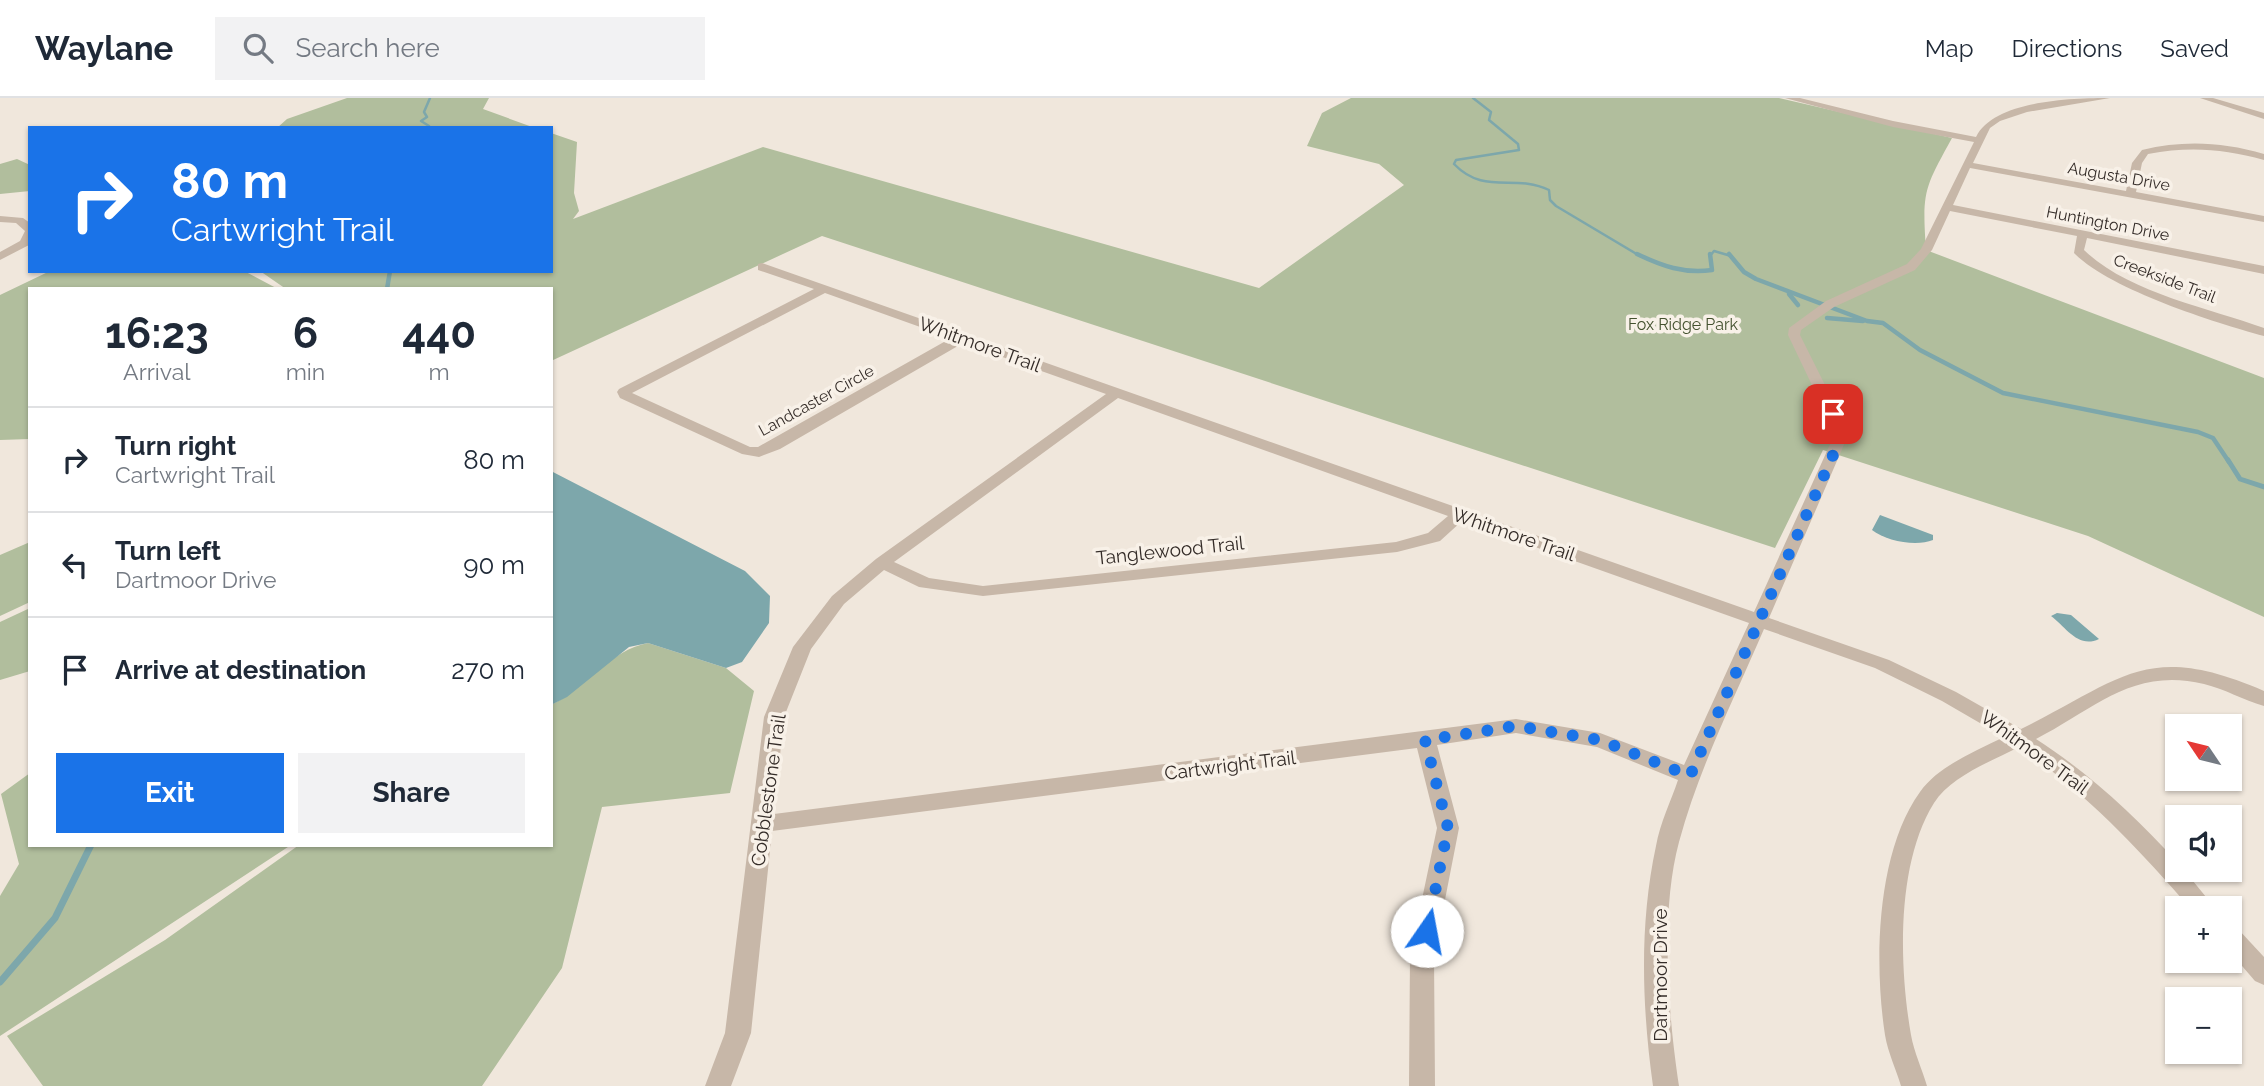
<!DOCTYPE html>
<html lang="en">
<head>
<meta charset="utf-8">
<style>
	:root { --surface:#fff; --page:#f2f2f3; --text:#1f2937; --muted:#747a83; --line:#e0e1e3; --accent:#1a73e8 }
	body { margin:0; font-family:Raleway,sans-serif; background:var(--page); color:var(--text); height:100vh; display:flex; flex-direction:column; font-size:26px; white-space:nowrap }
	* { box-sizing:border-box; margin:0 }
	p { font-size:23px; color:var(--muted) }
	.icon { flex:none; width:38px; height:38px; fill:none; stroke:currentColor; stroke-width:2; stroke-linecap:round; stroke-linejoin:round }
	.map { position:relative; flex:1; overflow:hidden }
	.side { position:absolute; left:28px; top:189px; width:525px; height:560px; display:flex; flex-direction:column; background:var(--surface); border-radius:0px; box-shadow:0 2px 5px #0004 }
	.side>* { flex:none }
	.guide { position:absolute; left:28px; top:28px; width:525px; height:147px; border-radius:0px; box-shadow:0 2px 5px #0004; background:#1a73e8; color:#fff; overflow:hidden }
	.needle { width:46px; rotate:305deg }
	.buttons { position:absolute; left:2165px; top:616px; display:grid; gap:14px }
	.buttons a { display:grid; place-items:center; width:77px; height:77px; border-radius:0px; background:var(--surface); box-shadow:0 2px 5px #0004; font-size:35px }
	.pin { position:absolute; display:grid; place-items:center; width:60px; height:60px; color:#fff; margin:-30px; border-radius:14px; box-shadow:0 4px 10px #0006 }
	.me { position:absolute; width:77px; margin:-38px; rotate:12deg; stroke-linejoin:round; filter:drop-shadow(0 0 5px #0008) }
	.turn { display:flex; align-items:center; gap:24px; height:147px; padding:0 28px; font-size:32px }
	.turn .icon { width:91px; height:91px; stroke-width:2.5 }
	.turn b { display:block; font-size:49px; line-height:60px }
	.eta { display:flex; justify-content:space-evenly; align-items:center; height:119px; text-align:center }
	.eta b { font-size:42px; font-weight:700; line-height:49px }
	.cta { display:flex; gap:14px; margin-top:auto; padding:14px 28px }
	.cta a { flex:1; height:80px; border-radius:0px; background:var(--accent); color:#fff; font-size:28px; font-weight:700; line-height:80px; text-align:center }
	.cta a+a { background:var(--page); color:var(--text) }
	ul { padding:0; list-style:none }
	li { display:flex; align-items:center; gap:21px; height:105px; padding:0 28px; border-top:2px solid var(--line) }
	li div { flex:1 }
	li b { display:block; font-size:26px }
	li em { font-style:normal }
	header { display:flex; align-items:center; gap:42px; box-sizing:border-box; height:98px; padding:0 35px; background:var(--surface); border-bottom:2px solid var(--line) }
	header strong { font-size:33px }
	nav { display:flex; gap:38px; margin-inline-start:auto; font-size:24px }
	.search { width:490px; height:63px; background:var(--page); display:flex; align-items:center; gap:18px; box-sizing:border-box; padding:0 24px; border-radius:0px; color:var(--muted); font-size:26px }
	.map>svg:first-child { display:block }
	.green { fill:#b1be9d }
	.water { fill:#7da7ab }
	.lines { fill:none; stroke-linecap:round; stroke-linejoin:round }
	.stream-far3 { stroke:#7da7ab; stroke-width:2.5 }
	.stream-far2 { stroke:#7da7ab; stroke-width:4.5 }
	.stream-far1 { stroke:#7da7ab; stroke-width:5 }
	.stream { stroke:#7da7ab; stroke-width:7 }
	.minor { fill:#c7b7a8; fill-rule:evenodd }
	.route { stroke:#1a73e8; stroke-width:12; stroke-dasharray:0 21.6 }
	.labels { text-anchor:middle; stroke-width:7; stroke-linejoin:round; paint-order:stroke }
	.far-street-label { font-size:16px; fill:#342c28; stroke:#f8f1e8 }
	.far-park-label { font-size:16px; fill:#43512e; stroke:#f8f1e8 }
	.street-label { font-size:19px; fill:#342c28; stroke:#f8f1e8 }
</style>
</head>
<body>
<header>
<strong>Waylane</strong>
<div class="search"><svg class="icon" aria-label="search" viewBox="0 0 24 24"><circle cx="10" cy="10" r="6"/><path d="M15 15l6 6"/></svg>Search here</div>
<nav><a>Map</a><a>Directions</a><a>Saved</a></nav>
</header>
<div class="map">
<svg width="2264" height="988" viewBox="0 0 2264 988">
	<rect width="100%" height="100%" fill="#f0e7dc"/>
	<g class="green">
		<polygon points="347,0 489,0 483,11 535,30 277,30 287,21"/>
		<path d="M1351,0H1779L1952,40C1924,91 1922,93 1926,152L2264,280V519L2088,438L1823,352L1775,450L822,138L551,263V191H286L260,173H551V35L577,44L574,95L579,113L573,121L763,49L1259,190L1404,87L1379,66L1307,48L1322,15Z"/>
		<polygon points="17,61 30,67 30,93 0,96 0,66"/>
		<polygon points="50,173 244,173 278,191 30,191 30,341 0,342 0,197"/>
		<polygon points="30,444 30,504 0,518 0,457"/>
		<polygon points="30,510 30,573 0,582 0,524"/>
		<path d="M648,545L726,570L754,593L730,695L602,709L562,870L482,988H43L7,938L165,842L299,747H551V607C586,590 610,552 648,545Z"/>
		<polygon points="30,675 30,747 291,747 0,938 0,798 19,766 1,696"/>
	</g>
	<g class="water">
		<polygon points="551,373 745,473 770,498 769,525 742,564 726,570 648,545 629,549 567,599 551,607"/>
		<path d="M1880,417L1933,437V442C1916,449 1886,443 1872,432Z"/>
		<path d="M2057,515L2071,517L2099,541C2078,551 2066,529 2051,518Z"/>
	</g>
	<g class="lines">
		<g class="stream-far3">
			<path d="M1473,0L1491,14L1489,22L1518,46L1519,52L1456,62L1454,66C1485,98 1514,75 1549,92L1550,102L1556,108L1640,158"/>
			<polyline points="426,30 429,28 421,23 427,19 424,14 430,0"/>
			<polyline points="1710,158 1714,153 1731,158"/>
		</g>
		<g class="stream-far2">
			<path d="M1637,156C1662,168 1684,176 1712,172L1710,156"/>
			<polyline points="1729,156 1744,174 1756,181 1867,223 1883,225 1920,252 2003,295 2198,334 2213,340 2229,364"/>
			<polyline points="387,191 390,173"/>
			<polyline points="1789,196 1798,207"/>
			<polyline points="1827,220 1863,223"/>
		</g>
		<polyline class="stream-far1" points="2228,362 2240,381 2264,389"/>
		<polyline class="stream" points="0,884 55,820 91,747"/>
		<g class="minor">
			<path d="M1785,0H1800L1893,23L1976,39C1994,2 2073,0 2110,0L2027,14L2000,23L1990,30L1973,65L2126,93L2132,65L2142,52C2184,42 2222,44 2264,56V62C2224,51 2190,48 2148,56L2142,65L2136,94L2264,118V124L1970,70L1953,107L2264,168V176L2087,140L2084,152C2127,194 2208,210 2264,230V238C2213,224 2111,192 2074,155L2077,138L1950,113L1932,152L1915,172L1834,209L1801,232L1800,237L1846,329V342L1769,520L1889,562L1956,594L2021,631C2123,581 2146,542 2264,593V608C2243,602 2225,591 2204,586C2132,569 2095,611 2036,641C2089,675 2135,718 2177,764V772H2184L2215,810H2190C2138,750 2085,694 2019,649C1992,663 1951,678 1934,705C1896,766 1899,868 1911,937C1914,954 1922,971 1927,988H1901C1896,971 1888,955 1885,937C1874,866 1876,755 1920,694C1938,668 1976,653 2004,639L1942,603L1875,570L1764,531C1734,601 1699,670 1679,744C1660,814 1668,916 1679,988H1653C1642,909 1639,827 1656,748C1660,725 1671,703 1678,682L1597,649L1516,635L1437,647L1459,730L1434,858L1435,988H1409L1410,858L1437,730L1417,650L772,733L751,935L731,988H705L725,935L764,619L793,549L832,498L876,461L1106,296L963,245L780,351L759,359L742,356L620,300L617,294L619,291L814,191L758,172V166L762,165L1754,514L1832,342V329L1788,237L1789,230L1826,203L1907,166L1921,151L1974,44L1893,29ZM825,195L951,240L758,349H750L632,295ZM1118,300L1448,418L1428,435L1396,444L983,488L929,480L894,464ZM1462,423L1749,525L1684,667L1600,635L1516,621L774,716L784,619L811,551L844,506L884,472L919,489L983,498L1397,454L1440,443Z"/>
			<polygon points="2200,0 2213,0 2264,15 2264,21"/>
			<polygon points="0,118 23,120 30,125 29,147 0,162 0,154 20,143 25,133 16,125 0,124"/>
			<polygon points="2230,828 2238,831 2264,859 2264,887 2255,883 2230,854"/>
		</g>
	</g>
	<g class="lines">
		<polyline class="route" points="1427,833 1448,730 1425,642 1516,628 1600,642 1690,678 1834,355 1839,329 1833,316"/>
	</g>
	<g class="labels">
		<g class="far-street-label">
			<text transform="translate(2119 78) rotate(10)" y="6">Augusta Drive</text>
			<text transform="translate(2108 125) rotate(11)" y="6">Huntington Drive</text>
			<text transform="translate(2165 180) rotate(21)" y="6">Creekside Trail</text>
			<text transform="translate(816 302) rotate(-29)" y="6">Landcaster Circle</text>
		</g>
		<g class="far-park-label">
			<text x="1683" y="232">Fox Ridge Park</text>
		</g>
		<g class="street-label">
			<text transform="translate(980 246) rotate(20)" y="7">Whitmore Trail</text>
			<text transform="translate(1514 436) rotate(19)" y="7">Whitmore Trail</text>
			<text transform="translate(1170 452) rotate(-6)" y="7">Tanglewood Trail</text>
			<text transform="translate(2035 654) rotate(36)" y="7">Whitmore Trail</text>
			<text transform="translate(1230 667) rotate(-7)" y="7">Cartwright Trail</text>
			<text transform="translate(768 692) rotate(-82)" y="7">Cobblestone Trail</text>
			<text transform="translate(1660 877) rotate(-90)" y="7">Dartmoor Drive</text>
		</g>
	</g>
</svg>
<div class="buttons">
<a><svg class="needle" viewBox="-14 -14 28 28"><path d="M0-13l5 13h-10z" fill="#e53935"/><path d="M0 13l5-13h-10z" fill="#747a83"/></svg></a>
<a><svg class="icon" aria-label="sound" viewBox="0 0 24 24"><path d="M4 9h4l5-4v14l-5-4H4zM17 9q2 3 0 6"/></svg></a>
<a>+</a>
<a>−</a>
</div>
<div class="pin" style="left:1833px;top:316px;background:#d93025"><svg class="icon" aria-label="arrive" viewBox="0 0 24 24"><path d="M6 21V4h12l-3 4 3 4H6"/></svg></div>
<svg class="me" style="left:1427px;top:833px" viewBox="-20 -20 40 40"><circle r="19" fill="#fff"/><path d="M0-13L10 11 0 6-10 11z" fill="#1a73e8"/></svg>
<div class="guide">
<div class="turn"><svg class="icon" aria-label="right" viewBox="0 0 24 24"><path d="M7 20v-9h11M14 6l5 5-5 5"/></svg><div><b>80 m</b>Cartwright Trail</div></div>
</div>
<section class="side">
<div class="eta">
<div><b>16:23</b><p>Arrival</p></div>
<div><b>6</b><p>min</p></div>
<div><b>440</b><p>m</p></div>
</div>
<ul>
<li><svg class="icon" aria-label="right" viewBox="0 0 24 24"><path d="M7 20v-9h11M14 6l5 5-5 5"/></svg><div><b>Turn right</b><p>Cartwright Trail</p></div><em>80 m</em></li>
<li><svg class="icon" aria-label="left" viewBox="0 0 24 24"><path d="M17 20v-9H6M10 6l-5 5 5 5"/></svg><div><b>Turn left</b><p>Dartmoor Drive</p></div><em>90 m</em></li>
<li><svg class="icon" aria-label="arrive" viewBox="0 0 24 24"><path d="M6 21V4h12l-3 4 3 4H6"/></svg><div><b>Arrive at destination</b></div><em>270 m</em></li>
</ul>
<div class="cta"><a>Exit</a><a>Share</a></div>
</section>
</div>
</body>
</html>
